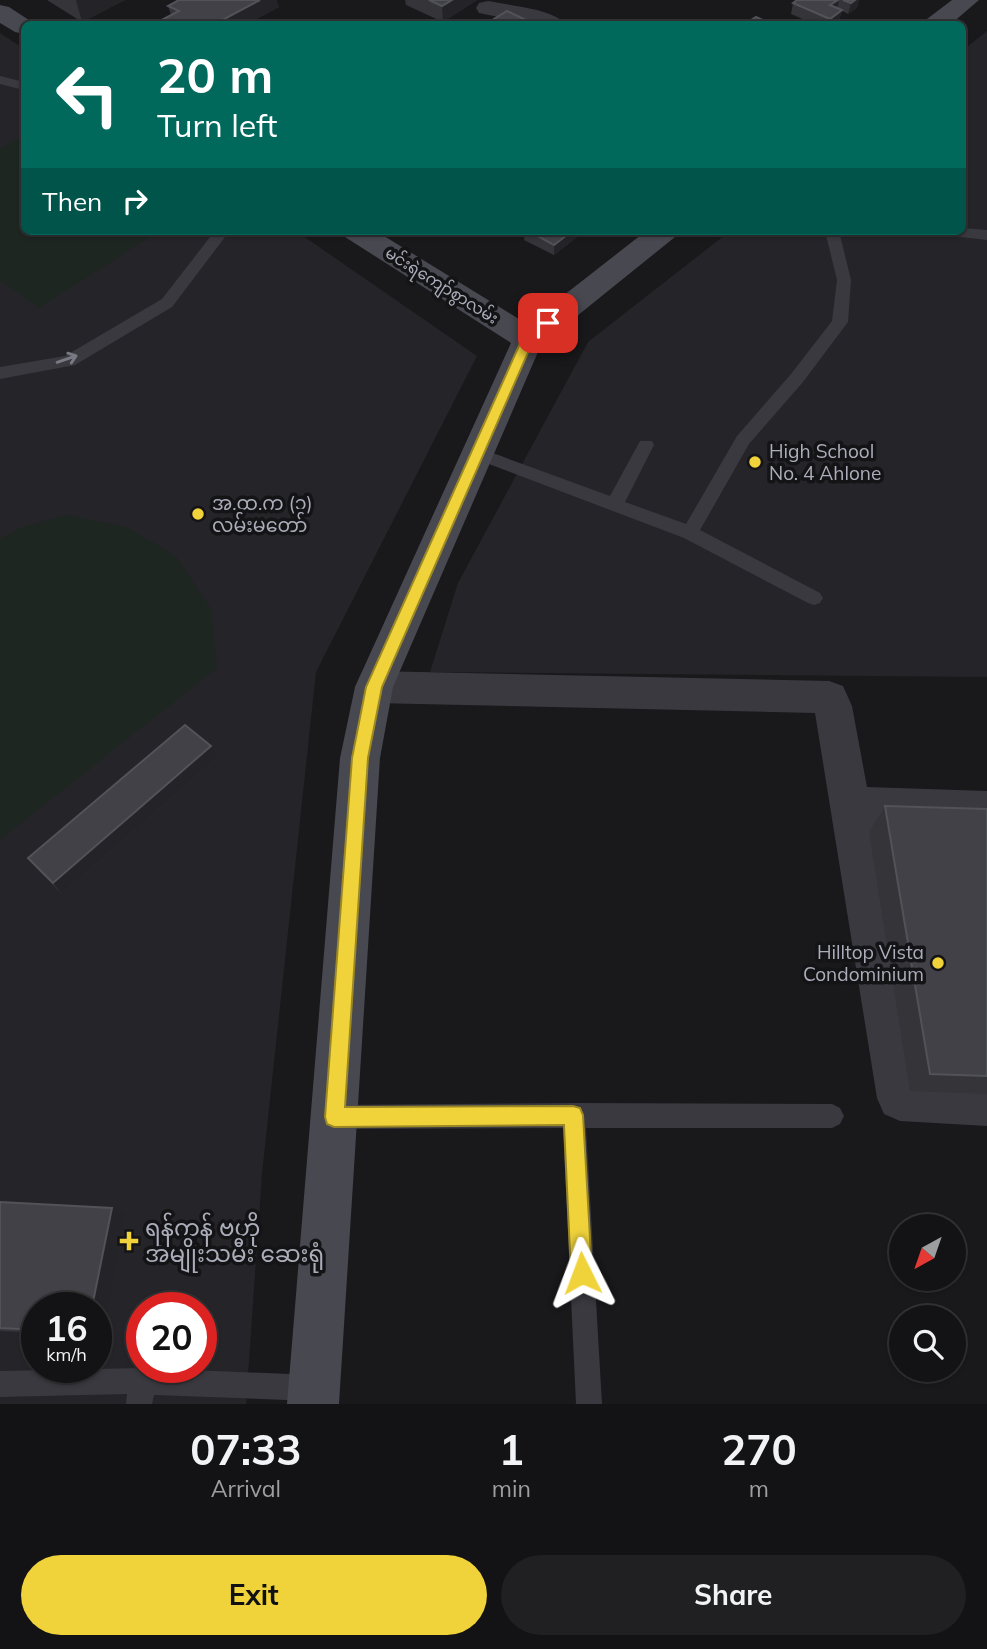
<!DOCTYPE html>
<html lang="en">
<head>
<meta charset="utf-8">
<style>
	:root { --surface:#131214; --page:#202022; --text:#f1f3f6; --muted:#9d9ea0; --line:#323234; --accent:#f0d33b }
	body { margin:0; font-family:Mulish,"Noto Sans Myanmar",sans-serif; background:var(--page); color:var(--text); height:100vh; display:flex; flex-direction:column; font-size:26px; white-space:nowrap }
	* { box-sizing:border-box; margin:0 }
	p { font-size:23px; color:var(--muted) }
	.icon { flex:none; width:38px; height:38px; fill:none; stroke:currentColor; stroke-width:2; stroke-linecap:round; stroke-linejoin:round }
	.map { position:relative; height:1404px; overflow:hidden }
	.panel { display:flex; flex-direction:column; background:var(--surface); flex:1 }
	.panel>* { flex:none }
	.top-card { position:absolute; left:21px; top:21px; width:945px; height:214px; border-radius:10px; box-shadow:0 2px 5px #0004,0 0 0 2px var(--line); background:#00695c; color:#fff; overflow:hidden }
	.needle { width:46px; rotate:220deg }
	.buttons { position:absolute; left:889px; top:1214px; display:grid; gap:14px }
	.buttons a { display:grid; place-items:center; width:77px; height:77px; border-radius:50%; background:var(--surface); box-shadow:0 2px 5px #0004,0 0 0 2px var(--line); font-size:35px }
	.speed { position:absolute; left:21px; top:1292px; display:flex; gap:14px; font-size:35px; font-weight:700; text-align:center }
	.speed>* { display:grid; place-content:center; width:91px; height:91px; border-radius:50%; background:var(--surface); box-shadow:0 2px 5px #0004,0 0 0 2px var(--line); line-height:1 }
	.speed small { font-size:18px; font-weight:400 }
	.speed .limit { border:10px solid #d22; background:#fff; color:#111 }
	.pin { position:absolute; display:grid; place-items:center; width:60px; height:60px; color:#fff; margin:-30px; border-radius:14px; box-shadow:0 4px 10px #0006 }
	.me { position:absolute; width:77px; margin:-38px; rotate:357deg; stroke-linejoin:round; filter:drop-shadow(0 0 5px #0008) }
	.turn { display:flex; align-items:center; gap:24px; height:147px; padding:0 21px; font-size:32px }
	.turn .icon { width:91px; height:91px; stroke-width:2.5 }
	.turn b { display:block; font-size:49px; line-height:60px }
	.then { display:flex; align-items:center; height:66px; padding:0 21px; background:#0003; gap:14px; font-size:26px }
	.eta { display:flex; justify-content:space-evenly; align-items:center; height:119px; text-align:center }
	.eta b { font-size:42px; font-weight:700; line-height:49px }
	.primary-button { display:flex; gap:14px; margin-top:auto; padding:14px 21px }
	.primary-button a { flex:1; height:80px; border-radius:42px; background:var(--accent); color:#111; font-size:28px; font-weight:700; line-height:80px; text-align:center }
	.primary-button a+a { background:var(--page); color:var(--text) }
	.map>svg:first-child { display:block }
	.built { fill:#252428; fill-rule:evenodd }
	.green { fill:#1e2621 }
	.lines { fill:none; stroke-linecap:round; stroke-linejoin:round }
	.lane { fill:#3a3940; fill-rule:evenodd }
	.street { fill:#3a3940; fill-rule:evenodd }
	.secondary { fill:#474850; fill-rule:evenodd }
	.wall { fill:#353439 }
	.shaded-wall { fill:#242327 }
	.building { fill:#424147; stroke:#525259; stroke-width:2 }
	.oneway { stroke:#787983 }
	.route { fill:#f0d33b; stroke:#9c8926; stroke-width:2 }
	.poi-dot { fill:#f0d33b; stroke:#141316; stroke-width:2.5 }
	.labels { text-anchor:middle; stroke-width:7; stroke-linejoin:round; paint-order:stroke }
	.far-street-label { font-size:16px; fill:#abadba; stroke:#141316 }
	.poi-label { font-size:19px; fill:#abadba; stroke:#141316; text-anchor:start }
	.near-poi-label { font-size:23px; fill:#abadba; stroke:#141316; text-anchor:start }
</style>
</head>
<body>
<div class="map">
<svg width="987" height="1404" viewBox="0 0 987 1404">
	<rect width="100%" height="100%" fill="#19181b"/>
	<g class="built">
		<polygon points="987,31 987,677 430,672 458,583 588,342 730,231 962,231 963,50"/>
		<path d="M0,33L24,49V231H296L477,356L316,672L262,1174L246,1404H0ZM37,1307H96V1367H37ZM142,1307H201V1367H142Z"/>
	</g>
	<g class="green">
		<polygon points="24,135 24,231 159,231 39,308 0,281 0,149"/>
		<polygon points="66,515 126,527 176,556 211,609 217,668 0,840 0,539 20,528"/>
	</g>
	<g class="lines">
		<g class="lane">
			<polygon points="0,76 24,82 24,90 0,84"/>
			<polygon points="962,228 987,230 987,240 952,236 945,231 962,231"/>
			<polygon points="205,231 220,231 225,237 172,307 75,365 0,379 0,367 65,356 162,299 210,237"/>
			<polygon points="825,231 839,231 851,280 848,322 803,382 749,444 700,530 820,593 823,598 820,603 814,605 808,603 684,538 473,458 471,454 473,450 479,448 610,496 640,441 652,441 654,445 625,502 686,524 737,436 791,374 832,321 837,280"/>
			<polygon points="574,1103 832,1104 840,1108 844,1116 840,1124 832,1128 586,1128 602,1404 576,1404 563,1128 334,1129 326,1125 322,1117 326,1109 334,1105"/>
			<polygon points="143,1368 313,1375 322,1379 326,1388 322,1397 313,1401 154,1395 152,1404 126,1404 127,1394 0,1397 0,1371"/>
		</g>
		<g class="street">
			<path d="M488,1C507,5 555,9 565,24H533L479,13L476,8L479,3Z"/>
			<polygon points="374,671 829,681 843,686 852,706 867,787 987,791 987,827 874,824 919,1076 987,1080 987,1126 900,1121 884,1114 877,1098 815,713 374,703 360,698 355,687 360,676"/>
		</g>
		<g class="secondary">
			<polygon points="952,0 979,0 951,24 924,24 927,19"/>
			<polygon points="0,5 9,7 35,24 24,24 24,34 15,32 0,23"/>
			<polygon points="341,231 376,231 527,324 646,231 679,231 675,237 541,345 393,687 380,758 339,1404 287,1404 340,758 355,687 511,343 345,237"/>
		</g>
	</g>
	<g class="wall">
		<polygon points="47,0 125,0 82,22"/>
		<polygon points="405,0 477,0 443,22 406,5"/>
		<polygon points="797,0 859,0 857,8 848,14 842,11 839,21 835,24 814,24 791,14 793,3"/>
		<polygon points="168,6 279,7 247,24 154,24 171,15"/>
		<polygon points="525,231 585,231 554,255 524,240"/>
		<polygon points="216,759 62,894 37,869 28,858"/>
		<polygon points="885,806 987,809 987,1094 910,1091 869,832"/>
		<polygon points="0,1202 126,1216 104,1336 96,1336 96,1307 37,1307 37,1333 0,1331"/>
	</g>
	<g class="shaded-wall">
		<polygon points="76,0 125,0 82,22"/>
		<polygon points="260,0 277,0 279,7 247,24 215,24"/>
		<polygon points="452,0 477,0 443,22 442,6"/>
		<polygon points="838,0 839,0 837,10 830,5"/>
		<polygon points="855,0 859,0 857,8 848,14 851,3"/>
		<polygon points="842,10 839,21 835,24 829,24 830,19"/>
		<polygon points="197,20 198,24 188,24"/>
		<polygon points="572,231 585,231 554,255 554,245"/>
		<polygon points="211,746 216,759 62,894 53,883"/>
		<polygon points="112,1208 126,1216 104,1336 96,1334 96,1307 92,1307"/>
	</g>
	<g class="building">
		<polygon points="179,0 260,0 215,24 206,24 197,20 188,24 154,24 179,11 168,6"/>
		<polygon points="429,0 452,0 442,6"/>
		<polygon points="797,0 838,0 830,5 842,10 830,19 793,3"/>
		<polygon points="843,0 855,0 851,3"/>
		<polygon points="507,11 534,24 486,24"/>
		<polygon points="756,17 772,24 745,24"/>
		<polygon points="529,231 572,231 554,245"/>
		<polygon points="185,725 211,746 53,883 28,858"/>
		<polygon points="885,806 987,809 987,1076 930,1074"/>
		<polygon points="0,1202 112,1208 92,1307 37,1307 37,1330 0,1328"/>
	</g>
	<defs><path id="oneway-shaft" d="M-6 0H5M1.5-3L5.5 0L1.5 3" fill="none" stroke-width="1.6" stroke-linecap="round" stroke-linejoin="round" transform="scale(1.75)"/></defs>
	<use class="oneway" href="#oneway-shaft" transform="translate(67 359) rotate(-19)"/>
	<polygon class="route" points="548,318 555,323 533,341 382,687 368,758 345,1107 573,1106 580,1108 583,1115 592,1273 589,1280 582,1283 574,1280 571,1273 564,1125 334,1127 327,1124 325,1117 352,758 366,687 522,339"/>
	<g class="poi-dot">
		<circle cx="755" cy="462" r="7"/>
		<circle cx="198" cy="514" r="7"/>
		<circle cx="938" cy="963" r="7"/>
		<path d="M125.5 1230.5h7v7h7v7h-7v7h-7v-7h-7v-7h7z"/>
	</g>
	<g class="labels">
		<g class="far-street-label">
			<text transform="translate(442 285) rotate(32)" y="6">မင်းရဲကျော်စွာလမ်း</text>
		</g>
		<g class="poi-label">
			<text x="769" y="458">High School<tspan x="769" dy="22">No. 4 Ahlone</tspan></text>
			<text x="212" y="510">အ.ထ.က (၁)<tspan x="212" dy="22">လမ်းမတော်</tspan></text>
			<text x="924" y="959" text-anchor="end">Hilltop Vista<tspan x="924" dy="22">Condominium</tspan></text>
		</g>
		<g class="near-poi-label">
			<text x="145" y="1236">ရန်ကုန် ဗဟို<tspan x="145" dy="26">အမျိုးသမီး ဆေးရုံ</tspan></text>
		</g>
	</g>
</svg>
<div class="buttons">
<a><svg class="needle" viewBox="-14 -14 28 28"><path d="M0-13l5 13h-10z" fill="#e53935"/><path d="M0 13l5-13h-10z" fill="#9d9ea0"/></svg></a>
<a><svg class="icon" aria-label="search" viewBox="0 0 24 24"><circle cx="10" cy="10" r="6"/><path d="M15 15l6 6"/></svg></a>
</div>
<div class="speed"><div>16<small>km/h</small></div><div class="limit">20</div></div>
<div class="pin" style="left:548px;top:323px;background:#d93025"><svg class="icon" aria-label="arrive" viewBox="0 0 24 24"><path d="M6 21V4h12l-3 4 3 4H6"/></svg></div>
<svg class="me" style="left:582px;top:1273px" viewBox="-20 -20 40 40"><path d="M0-17L14 15 0 8-14 15z" fill="#f0d33b" stroke="#fff" stroke-width="4"/></svg>
<div class="top-card">
<div class="turn"><svg class="icon" aria-label="left" viewBox="0 0 24 24"><path d="M17 20v-9H6M10 6l-5 5 5 5"/></svg><div><b>20 m</b>Turn left</div></div>
<div class="then">Then<svg class="icon" aria-label="right" viewBox="0 0 24 24"><path d="M7 20v-9h11M14 6l5 5-5 5"/></svg></div>
</div>
</div>
<section class="panel">
<div class="eta">
<div><b>07:33</b><p>Arrival</p></div>
<div><b>1</b><p>min</p></div>
<div><b>270</b><p>m</p></div>
</div>
<div class="primary-button"><a>Exit</a><a>Share</a></div>
</section>
</body>
</html>
